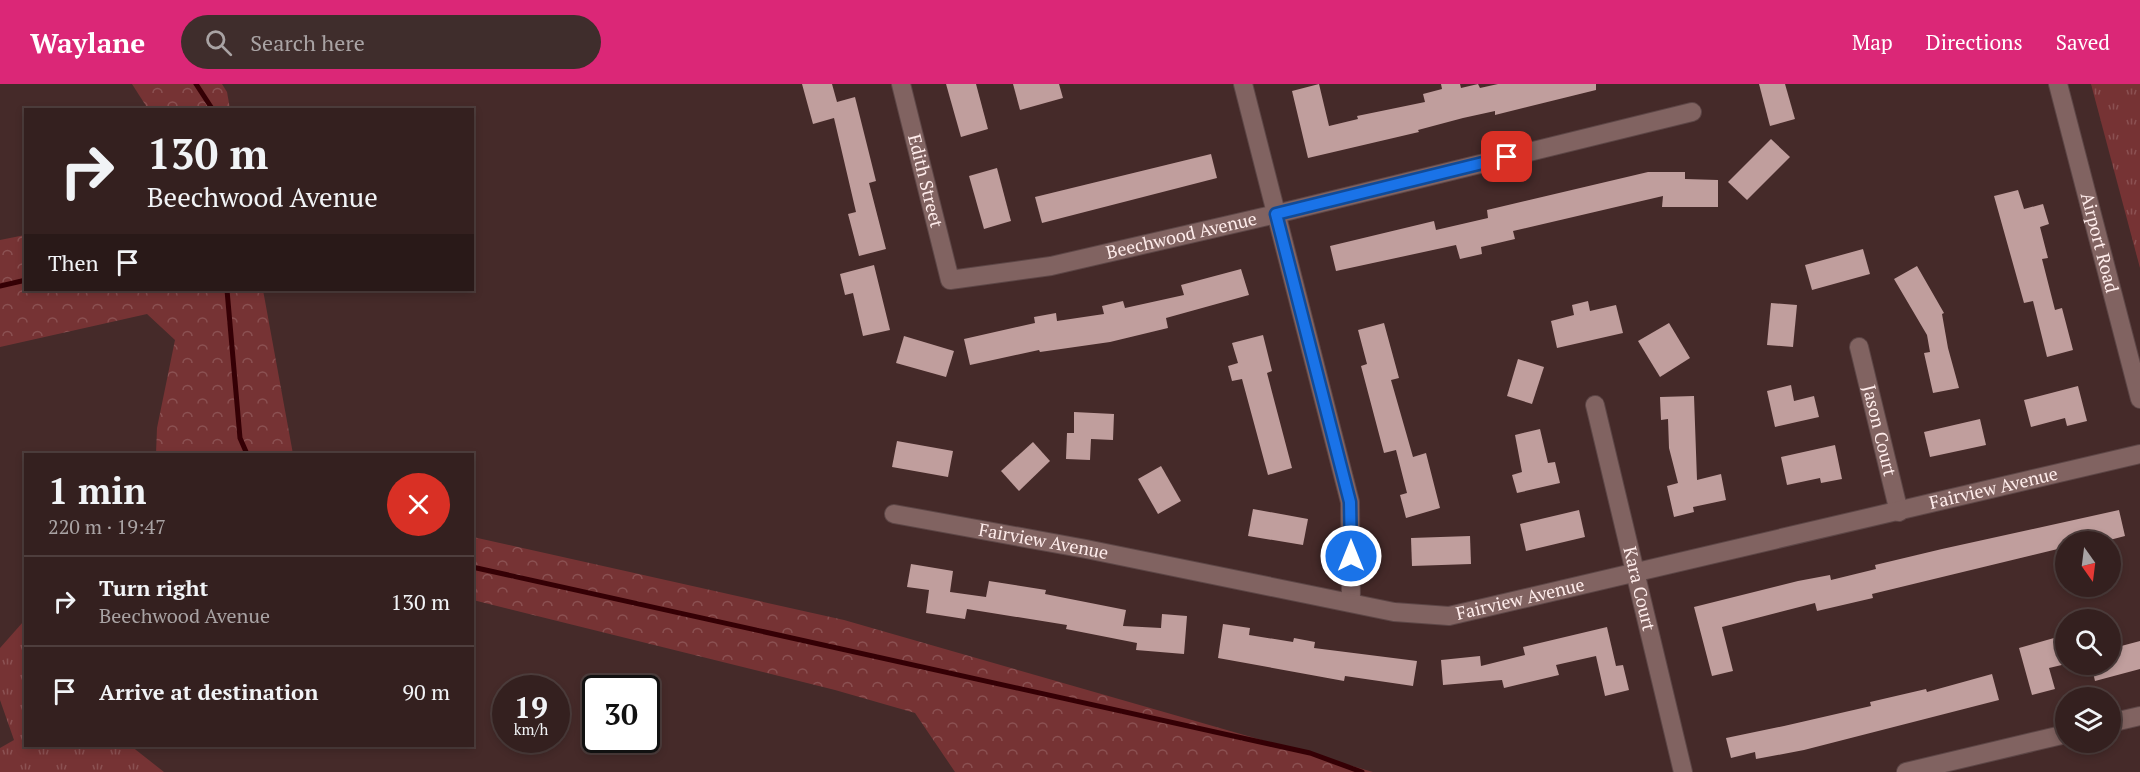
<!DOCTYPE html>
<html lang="en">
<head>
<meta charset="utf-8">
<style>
	:root { --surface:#34201f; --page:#3f2d2c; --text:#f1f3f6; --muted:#a9a3a4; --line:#4e3e3d; --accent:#db2777 }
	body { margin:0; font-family:"PT Serif",serif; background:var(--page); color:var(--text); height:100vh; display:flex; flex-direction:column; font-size:22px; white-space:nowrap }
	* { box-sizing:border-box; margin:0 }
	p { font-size:20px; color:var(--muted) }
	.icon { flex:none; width:33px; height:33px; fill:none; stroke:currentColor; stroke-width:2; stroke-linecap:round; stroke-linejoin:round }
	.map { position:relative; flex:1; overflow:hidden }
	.drawer { position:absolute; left:24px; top:369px; width:450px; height:294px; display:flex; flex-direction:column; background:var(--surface); border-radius:0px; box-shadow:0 3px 9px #0003,0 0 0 2px var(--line) }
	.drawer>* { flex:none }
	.top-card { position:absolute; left:24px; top:24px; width:450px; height:183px; border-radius:0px; box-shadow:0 3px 9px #0003,0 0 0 2px var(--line); background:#34201f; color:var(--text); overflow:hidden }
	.needle { width:39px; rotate:166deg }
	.controls { position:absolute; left:2055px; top:447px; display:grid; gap:12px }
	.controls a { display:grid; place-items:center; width:66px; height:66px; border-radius:50%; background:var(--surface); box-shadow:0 3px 9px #0003,0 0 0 2px var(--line); font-size:30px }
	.speed { position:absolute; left:492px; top:591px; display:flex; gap:12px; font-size:30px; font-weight:700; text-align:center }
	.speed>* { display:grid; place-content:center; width:78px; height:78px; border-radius:50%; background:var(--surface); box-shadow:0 3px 9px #0003,0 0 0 2px var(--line); line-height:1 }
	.speed small { font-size:15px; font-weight:400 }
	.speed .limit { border:3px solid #111; border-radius:9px; background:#fff; color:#111 }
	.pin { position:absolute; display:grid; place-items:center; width:51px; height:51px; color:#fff; margin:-26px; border-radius:12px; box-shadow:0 3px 9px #0006 }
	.me { position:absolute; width:66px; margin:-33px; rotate:0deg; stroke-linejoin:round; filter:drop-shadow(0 0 4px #0008) }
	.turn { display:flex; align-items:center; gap:21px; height:126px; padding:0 24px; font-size:27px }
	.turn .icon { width:78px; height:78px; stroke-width:2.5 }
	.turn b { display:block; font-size:42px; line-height:51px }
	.then { display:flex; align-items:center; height:57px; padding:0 24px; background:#0003; gap:12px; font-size:22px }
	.round { display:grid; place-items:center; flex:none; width:63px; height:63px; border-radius:32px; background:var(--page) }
	.headline { display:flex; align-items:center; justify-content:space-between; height:102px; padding:0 24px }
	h1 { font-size:36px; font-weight:700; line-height:45px }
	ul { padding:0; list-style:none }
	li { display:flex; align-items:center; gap:18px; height:90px; padding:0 24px; border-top:2px solid var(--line) }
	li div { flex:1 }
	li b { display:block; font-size:22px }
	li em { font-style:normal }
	header { display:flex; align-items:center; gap:36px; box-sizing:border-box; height:84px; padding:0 30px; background:var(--accent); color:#fff }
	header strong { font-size:28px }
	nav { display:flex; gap:33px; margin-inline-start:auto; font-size:21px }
	.search { width:420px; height:54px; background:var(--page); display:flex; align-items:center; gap:15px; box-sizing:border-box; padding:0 21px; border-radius:33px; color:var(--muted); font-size:22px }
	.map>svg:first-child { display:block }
	.grass { fill:url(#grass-tufts) }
	.forest { fill:url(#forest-crowns) }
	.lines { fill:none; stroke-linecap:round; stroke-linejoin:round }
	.stream { stroke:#350005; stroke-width:5 }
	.building { fill:#c09e9d }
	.minor-casing { stroke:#5d4646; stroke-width:20 }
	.secondary-casing { stroke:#5d4646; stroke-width:20 }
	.minor { stroke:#816361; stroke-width:18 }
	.secondary { stroke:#816361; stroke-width:18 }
	.route-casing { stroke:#114b97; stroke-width:15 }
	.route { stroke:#1a73e8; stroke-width:10 }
	.labels { text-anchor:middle; stroke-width:6; stroke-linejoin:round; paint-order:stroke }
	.street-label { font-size:18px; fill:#feeceb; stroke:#231616 }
</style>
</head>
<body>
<header>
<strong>Waylane</strong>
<div class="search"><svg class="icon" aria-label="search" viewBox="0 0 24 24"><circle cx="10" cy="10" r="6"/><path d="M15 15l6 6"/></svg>Search here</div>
<nav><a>Map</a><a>Directions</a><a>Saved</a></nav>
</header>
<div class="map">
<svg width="2140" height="688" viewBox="0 0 2140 688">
	<defs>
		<pattern id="grass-tufts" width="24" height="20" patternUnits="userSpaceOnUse" patternTransform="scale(1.5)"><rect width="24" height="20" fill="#763334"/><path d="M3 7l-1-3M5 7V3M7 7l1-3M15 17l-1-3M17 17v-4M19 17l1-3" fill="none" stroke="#8b5152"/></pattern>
		<pattern id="forest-crowns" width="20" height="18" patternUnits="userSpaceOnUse" patternTransform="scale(1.5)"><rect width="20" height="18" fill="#763334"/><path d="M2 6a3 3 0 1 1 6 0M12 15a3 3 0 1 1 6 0" fill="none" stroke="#8b5152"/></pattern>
	</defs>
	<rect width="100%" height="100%" fill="#452a29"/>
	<g class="grass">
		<polygon points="2091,0 2140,0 2140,184"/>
		<polygon points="23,538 26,539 26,662 131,662 164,688 0,688 0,664 14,656 0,616 0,564"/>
	</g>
	<g class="forest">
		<polygon points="132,0 222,0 227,8 230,25 148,25"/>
		<polygon points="25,151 26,206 263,206 293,370 156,370 157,344 175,256 147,230 0,263 0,156"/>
		<polygon points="473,453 844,536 1373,688 955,688 915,629 835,606 473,516"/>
	</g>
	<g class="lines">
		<g class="stream">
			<polyline points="196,0 213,26"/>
			<polyline points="0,202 26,196"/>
			<polyline points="227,206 240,354 247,370"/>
			<polyline points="472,483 1310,669 1362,688"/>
		</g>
	</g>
	<g class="building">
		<polygon points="802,0 832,0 837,18 855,13 876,97 869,99 886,165 859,172 848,130 856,128 834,34 813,40"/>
		<polygon points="946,0 976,0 988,45 961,53"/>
		<polygon points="1013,0 1059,0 1063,14 1020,26"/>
		<polygon points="1319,0 1329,42 1358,35 1357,32 1425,18 1423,10 1442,5 1441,0 1460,0 1461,4 1478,0 1480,4 1498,0 1596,0 1596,6 1495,31 1495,27 1463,34 1418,46 1419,48 1308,74 1292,7"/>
		<polygon points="1759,0 1785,0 1795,35 1770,42"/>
		<polygon points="1771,55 1790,73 1747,116 1728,98"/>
		<polygon points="1211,70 1217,94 1042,139 1035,113"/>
		<polygon points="997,84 1011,137 984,145 969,92"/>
		<polygon points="1648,88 1685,88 1685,95 1718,96 1718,123 1662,123 1663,112 1513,147 1515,155 1481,163 1482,170 1460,175 1456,161 1336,187 1330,162 1434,137 1436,146 1488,134 1487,126"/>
		<polygon points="2018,106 2024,125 2043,120 2049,140 2040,143 2048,174 2042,175 2055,226 2062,224 2073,266 2047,273 2033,217 2024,219 1994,112"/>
		<polygon points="1863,165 1870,190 1812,206 1805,181"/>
		<polygon points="874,181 890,246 863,252 853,209 845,211 840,190"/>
		<polygon points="1917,182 1944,229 1942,230 1948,264 1959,304 1933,309 1924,269 1930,268 1927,251 1894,195"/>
		<polygon points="1241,185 1249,211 1166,234 1168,244 1110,258 1040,268 1039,266 970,281 964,255 1035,239 1034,233 1056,229 1057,237 1104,230 1102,222 1123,217 1125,224 1184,211 1181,201"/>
		<polygon points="1588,217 1590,227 1616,221 1623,249 1557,264 1551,237 1574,231 1572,221"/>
		<polygon points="1771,219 1797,221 1793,263 1767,261"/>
		<polygon points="1384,239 1399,294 1391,296 1413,373 1426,369 1440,424 1406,434 1400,411 1407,409 1396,366 1384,369 1361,282 1367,280 1358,246"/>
		<polygon points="1669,239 1690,274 1660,293 1638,257"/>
		<polygon points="1263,251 1272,287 1267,289 1292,384 1268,391 1242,295 1232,297 1228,282 1238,279 1232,259"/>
		<polygon points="904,252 954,267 946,293 896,279"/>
		<polygon points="1518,275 1544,283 1532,320 1507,312"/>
		<polygon points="1791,301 1794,317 1814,312 1819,333 1775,343 1767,307"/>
		<polygon points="2078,302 2087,337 2067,342 2065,334 2031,343 2024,316"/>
		<polygon points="1694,312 1697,396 1721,390 1726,416 1693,423 1694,428 1674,433 1667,402 1678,399 1669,364 1668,335 1661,336 1660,313"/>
		<polygon points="1074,328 1114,330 1113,356 1091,355 1090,376 1066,375 1067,349 1074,349"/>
		<polygon points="1980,335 1986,361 1930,373 1924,348"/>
		<polygon points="1540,345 1548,379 1555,378 1560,399 1517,409 1512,391 1522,388 1515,351"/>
		<polygon points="897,357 953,367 948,393 892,383"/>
		<polygon points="1033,358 1050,377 1019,407 1001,387"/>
		<polygon points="1835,361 1842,395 1821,399 1820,394 1787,401 1781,373"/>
		<polygon points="1161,382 1181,417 1158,430 1138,395"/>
		<polygon points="1253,425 1308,435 1303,461 1248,452"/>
		<polygon points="1579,426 1585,453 1526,467 1520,440"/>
		<polygon points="2119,426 2125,452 2102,458 2066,458 2066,463 1872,510 1873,514 1817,527 1815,519 1722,543 1733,587 1712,592 1694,523 1798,497 1830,491 1831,496 1876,485 1875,481 1942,465"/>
		<polygon points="1470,452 1471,480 1412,482 1411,454"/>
		<polygon points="911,480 953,487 950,508 986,513 989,497 1046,506 1045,510 1126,526 1123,542 1161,544 1162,530 1187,532 1184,570 1136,566 1137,559 1066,545 1067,541 967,525 965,535 926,529 929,506 907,503"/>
		<polygon points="1223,540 1250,544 1249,551 1293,558 1294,554 1315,558 1314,564 1417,577 1413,602 1345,592 1344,597 1218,574"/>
		<polygon points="1607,543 1616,582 1623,581 1629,606 1605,612 1596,572 1556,581 1559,591 1504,604 1502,596 1443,601 1441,576 1480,572 1481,582 1525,571 1523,563"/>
		<polygon points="2061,552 2066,580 2049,584 2055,605 2032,611 2019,564"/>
		<polygon points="2140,557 2140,585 2095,597 2091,580 2110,580 2110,565"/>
		<polygon points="1992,590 1999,616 1804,666 1756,675 1755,668 1731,674 1726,654 1784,642 1871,622 1870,618 1926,605 1927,608"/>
	</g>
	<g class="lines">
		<g class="minor-casing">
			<g id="minor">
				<path id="s1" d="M901,0L950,196L1051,182L1276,130L1692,28"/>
				<polyline points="1243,0 1350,418 1351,518"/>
				<path id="s2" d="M1859,263L1899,428"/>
				<path id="s3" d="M1595,321L1683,688"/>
				<path id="s4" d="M894,430L1086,465L1394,528L1449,532L2140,370"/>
				<polyline points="2110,639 2140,632"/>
				<polyline points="1906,688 2066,650"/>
			</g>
		</g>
		<g class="secondary-casing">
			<g id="secondary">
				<path id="s5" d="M2058,0L2140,315"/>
			</g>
		</g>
		<use href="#minor" class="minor"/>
		<use href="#secondary" class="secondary"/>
	</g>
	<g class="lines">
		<g class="route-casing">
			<polyline id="route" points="1351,472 1350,418 1276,130 1507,73"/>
		</g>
		<use href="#route" class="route"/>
	</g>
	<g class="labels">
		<g class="street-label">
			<text dy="6" stroke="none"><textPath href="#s1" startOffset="100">Edith Street</textPath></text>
			<text dy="6" stroke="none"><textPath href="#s1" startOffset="438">Beechwood Avenue</textPath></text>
			<text dy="6" stroke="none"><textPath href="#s5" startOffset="164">Airport Road</textPath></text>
			<text dy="6" stroke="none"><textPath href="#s2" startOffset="86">Jason Court</textPath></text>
			<text dy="6" stroke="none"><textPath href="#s4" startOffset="1124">Fairview Avenue</textPath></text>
			<text dy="6" stroke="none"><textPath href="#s4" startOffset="152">Fairview Avenue</textPath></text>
			<text dy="6" stroke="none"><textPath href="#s3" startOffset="189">Kara Court</textPath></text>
			<text dy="6" stroke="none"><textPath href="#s4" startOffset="638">Fairview Avenue</textPath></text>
		</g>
	</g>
</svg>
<div class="controls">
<a><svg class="needle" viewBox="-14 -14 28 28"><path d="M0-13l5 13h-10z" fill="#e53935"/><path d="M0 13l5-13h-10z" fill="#a9a3a4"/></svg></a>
<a><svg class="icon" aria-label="search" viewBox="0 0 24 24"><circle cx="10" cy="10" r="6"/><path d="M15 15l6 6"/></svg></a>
<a><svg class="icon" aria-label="layers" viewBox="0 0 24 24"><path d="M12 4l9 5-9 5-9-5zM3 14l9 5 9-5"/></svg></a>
</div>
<div class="speed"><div>19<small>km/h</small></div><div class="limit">30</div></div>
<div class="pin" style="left:1507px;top:73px;background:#d93025"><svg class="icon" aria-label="arrive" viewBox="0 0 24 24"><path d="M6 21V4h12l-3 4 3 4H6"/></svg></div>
<svg class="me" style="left:1351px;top:472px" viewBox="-20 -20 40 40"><circle r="17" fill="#1a73e8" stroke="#fff" stroke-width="3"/><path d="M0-11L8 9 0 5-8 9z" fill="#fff"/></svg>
<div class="top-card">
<div class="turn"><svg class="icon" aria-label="right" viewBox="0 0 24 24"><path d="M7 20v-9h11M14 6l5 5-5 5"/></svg><div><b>130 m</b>Beechwood Avenue</div></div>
<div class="then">Then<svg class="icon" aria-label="arrive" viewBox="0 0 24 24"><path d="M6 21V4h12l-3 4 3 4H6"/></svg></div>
</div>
<section class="drawer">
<div class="headline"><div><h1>1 min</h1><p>220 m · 19:47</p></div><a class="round" style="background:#d93025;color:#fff"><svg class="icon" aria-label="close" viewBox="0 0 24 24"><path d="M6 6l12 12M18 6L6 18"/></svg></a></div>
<ul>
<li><svg class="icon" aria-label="right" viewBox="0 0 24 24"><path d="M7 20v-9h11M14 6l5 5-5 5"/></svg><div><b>Turn right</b><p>Beechwood Avenue</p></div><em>130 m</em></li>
<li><svg class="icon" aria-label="arrive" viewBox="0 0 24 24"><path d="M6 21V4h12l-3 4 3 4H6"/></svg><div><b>Arrive at destination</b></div><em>90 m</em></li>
</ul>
</section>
</div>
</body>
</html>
